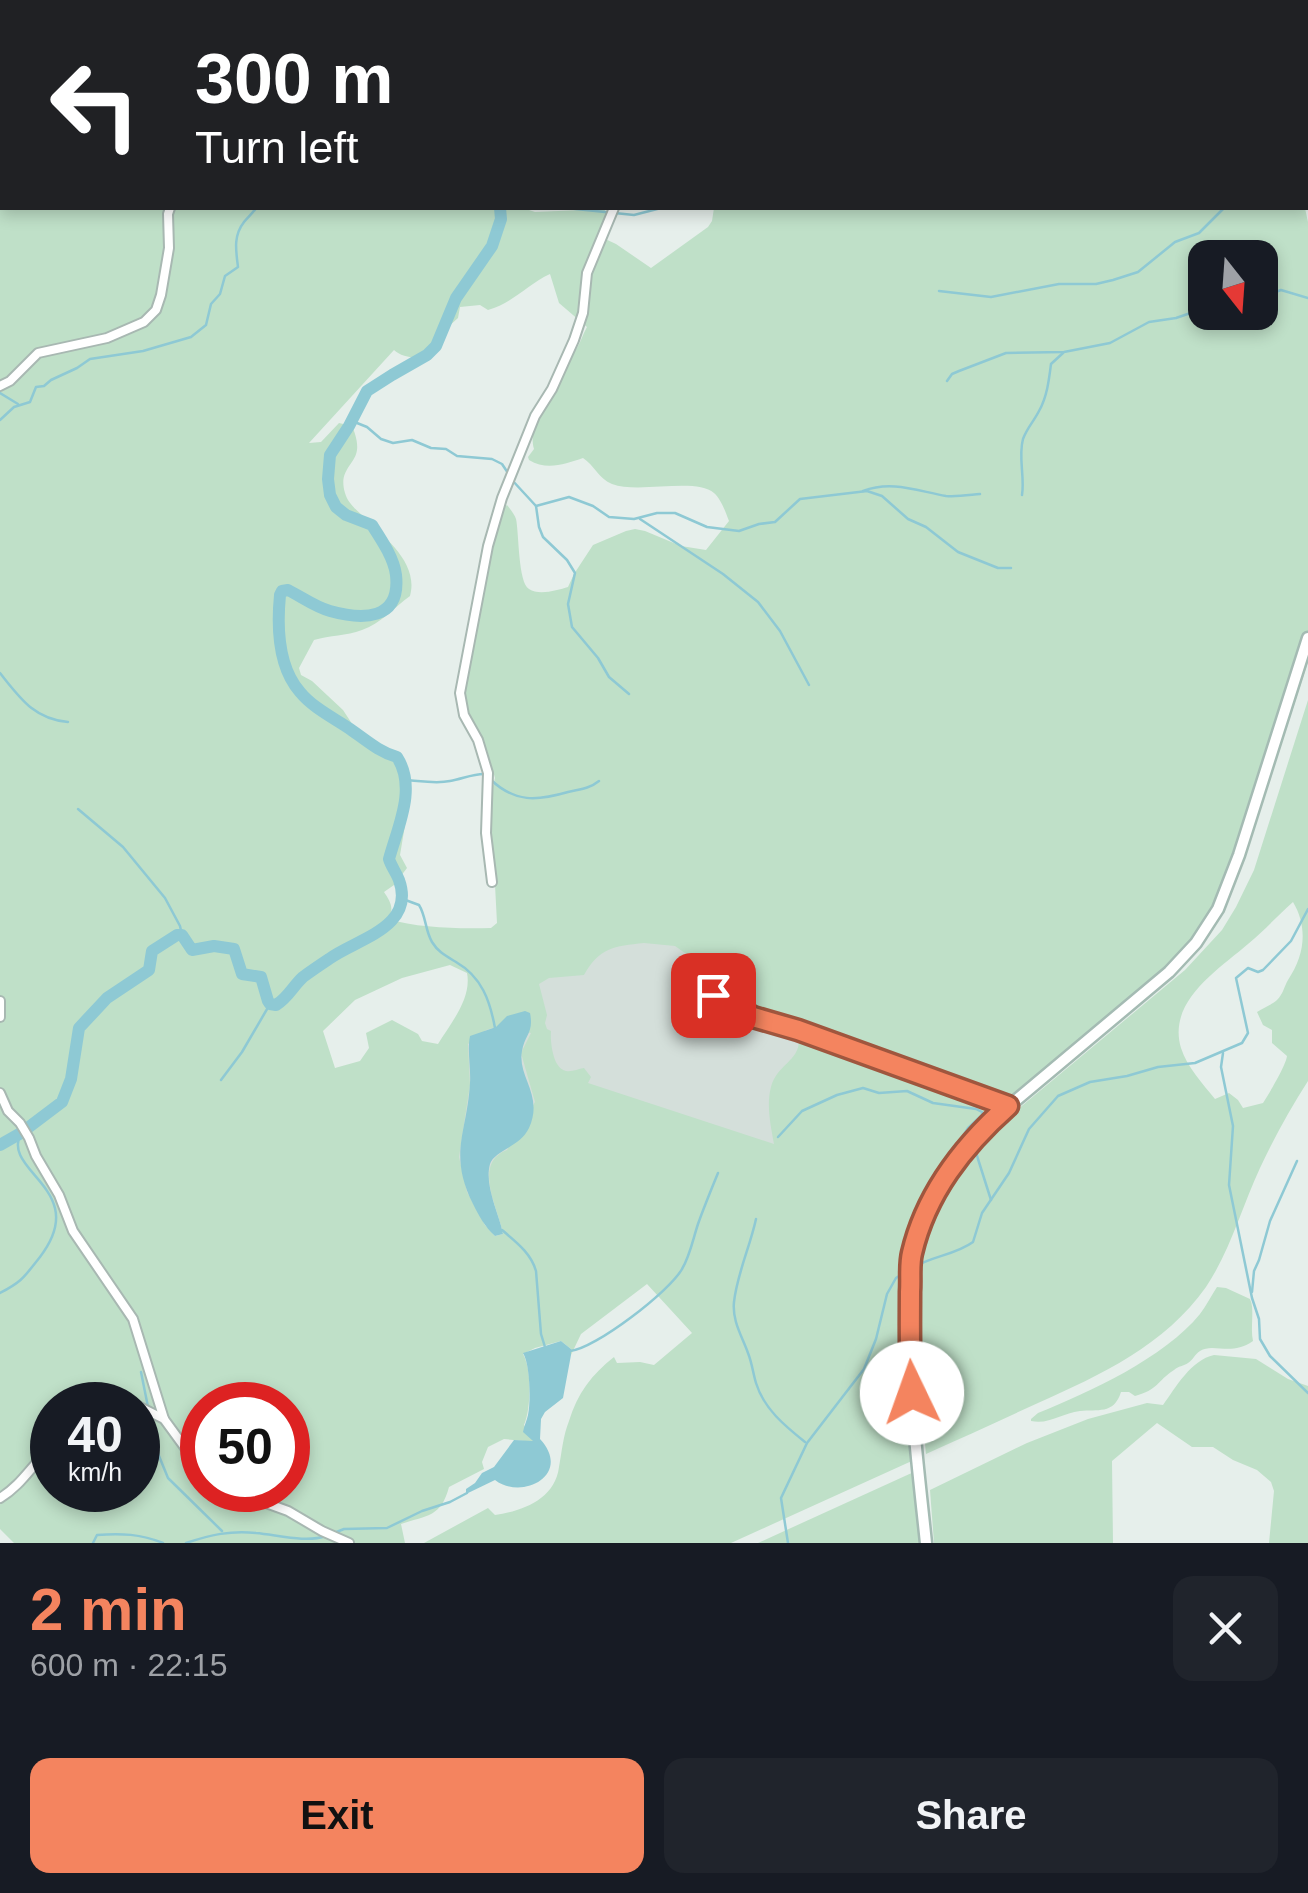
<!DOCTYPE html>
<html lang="en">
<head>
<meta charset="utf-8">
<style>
	:root { --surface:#171b24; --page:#20242c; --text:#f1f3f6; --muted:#9ea1a6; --accent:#f4845f }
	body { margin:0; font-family:Arial,sans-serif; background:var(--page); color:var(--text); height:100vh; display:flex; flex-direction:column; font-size:38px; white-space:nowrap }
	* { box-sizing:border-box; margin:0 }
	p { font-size:32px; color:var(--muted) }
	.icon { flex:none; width:55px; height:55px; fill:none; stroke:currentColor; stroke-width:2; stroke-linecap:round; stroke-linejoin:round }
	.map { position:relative; height:1543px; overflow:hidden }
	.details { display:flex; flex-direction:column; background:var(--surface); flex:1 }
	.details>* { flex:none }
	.top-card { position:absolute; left:0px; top:0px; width:1310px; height:210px; box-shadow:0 5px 15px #0003; background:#202124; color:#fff; overflow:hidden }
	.needle { width:65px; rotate:163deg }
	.fabs { position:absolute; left:1188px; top:240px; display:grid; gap:20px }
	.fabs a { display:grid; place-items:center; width:90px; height:90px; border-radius:20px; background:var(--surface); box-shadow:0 5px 15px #0003; font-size:50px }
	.speed { position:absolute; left:30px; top:1382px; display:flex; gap:20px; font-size:50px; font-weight:700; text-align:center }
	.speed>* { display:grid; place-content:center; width:130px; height:130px; border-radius:50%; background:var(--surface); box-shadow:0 5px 15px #0003; line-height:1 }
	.speed small { font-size:25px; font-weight:400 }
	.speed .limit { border:15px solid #d22; background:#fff; color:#111 }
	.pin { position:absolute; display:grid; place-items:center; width:85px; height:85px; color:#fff; margin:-42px; border-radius:20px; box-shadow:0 5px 15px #0006 }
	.me { position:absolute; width:110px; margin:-55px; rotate:357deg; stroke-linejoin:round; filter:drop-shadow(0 0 8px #0008) }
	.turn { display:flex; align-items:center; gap:35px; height:210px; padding:0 30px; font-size:45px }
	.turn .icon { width:130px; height:130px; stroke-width:2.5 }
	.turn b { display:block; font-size:70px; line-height:85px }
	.round { display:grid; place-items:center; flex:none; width:105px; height:105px; border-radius:20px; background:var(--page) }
	.summary { display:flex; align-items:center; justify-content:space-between; height:170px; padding:0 30px }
	h1 { font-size:60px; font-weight:700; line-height:75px; color:var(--accent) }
	.primary-button { display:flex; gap:20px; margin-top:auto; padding:20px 30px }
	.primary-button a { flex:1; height:115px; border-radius:20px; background:var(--accent); color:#111; font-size:40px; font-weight:700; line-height:115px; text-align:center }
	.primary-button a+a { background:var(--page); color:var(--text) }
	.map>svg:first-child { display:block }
	.built { fill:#d4dfda }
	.green { fill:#bfe0c8; fill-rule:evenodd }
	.water { fill:#8ec9d4 }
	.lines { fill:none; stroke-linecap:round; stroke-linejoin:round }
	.stream { stroke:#8ec9d4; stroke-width:2.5 }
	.river { stroke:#8ec9d4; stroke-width:12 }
	.minor-casing { stroke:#a8b8b2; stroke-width:12 }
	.tertiary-casing { stroke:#a8b8b2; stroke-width:14 }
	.secondary-casing { stroke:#a4bbb3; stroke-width:15 }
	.minor { stroke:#fff; stroke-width:8 }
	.tertiary { stroke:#fff; stroke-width:9 }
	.secondary { stroke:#fff; stroke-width:10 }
	.route-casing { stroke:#9f563e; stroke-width:25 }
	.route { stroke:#f4845f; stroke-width:18 }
</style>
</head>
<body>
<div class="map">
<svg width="1308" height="1543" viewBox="0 0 1308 1543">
	<rect width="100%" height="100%" fill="#e6efeb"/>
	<polygon class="built" points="936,701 815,1162 430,1206 464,1015"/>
	<g class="green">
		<path d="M0,0H379L378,2H2V208H523L535,212L604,209L611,221L603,238L616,244L651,268L708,227L712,221L714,208H1305L1308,222V662L1246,854L1231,889L1204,929L1175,960L991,1113C961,1145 931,1179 916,1221C890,1297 907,1383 914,1460L731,1543H424L488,1508L495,1515C523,1511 555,1499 559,1467C562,1451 563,1436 569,1421C577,1394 592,1374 614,1357L617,1363L640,1362L654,1365L692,1333L647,1284L581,1334L571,1355V1349L561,1341L535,1348L523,1354C532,1369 531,1409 524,1425L535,1442L504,1439L488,1447L482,1462L484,1469L449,1487C441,1517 428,1515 401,1524L405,1543H14L0,1529ZM1205,258H1260V312H1205ZM550,274L559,303L587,327C583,334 581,341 577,348C562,373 525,420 534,449L528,457L529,460C547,471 565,464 583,458C594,465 599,479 612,484C639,494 696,477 714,493C721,499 726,513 729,521L706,550L681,546L645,531L635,529L626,531L593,545L574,574L568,587C558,590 539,596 529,589C518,583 519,532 516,519C515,515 510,509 507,505L500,510L470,629L461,682L466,712L487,751L495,778L489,802V863L495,885L497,923L491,928C459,929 418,928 388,919C395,909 390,901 384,892L394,885L407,868L400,855L411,789L402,780L395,762L362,739L343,710L312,681L301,675L299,668L314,640C330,635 346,636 362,630C380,624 395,607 410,596C419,563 385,538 365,518C357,510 348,504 345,493C338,470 355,465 357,450C358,442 355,433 352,426L339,423L321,442L309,443L394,350C402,358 421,360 432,355L438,336L458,318L460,307L480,305L488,310C513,303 528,284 550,274ZM644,943L675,946L699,963L730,996L754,1008L795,1024C810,1060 778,1060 771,1087C766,1105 771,1127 774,1144L588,1083L591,1077L584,1068C578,1069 572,1072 566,1071C553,1069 550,1042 551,1031L547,1029L545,1023L547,1015L539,984L549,978L584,975C599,948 614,946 644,943ZM450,965L467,973C472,998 451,1023 438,1044L422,1041L418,1034L392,1020L366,1033L369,1048L360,1061L335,1068L323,1031L355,1000L402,978ZM496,1027L531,1033L521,1053L535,1102L507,1150C472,1163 498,1208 503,1234L495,1236L485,1225L467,1192L459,1157L470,1085L468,1044L486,1030ZM52,1405H138V1490H52ZM202,1405H288V1490H202Z"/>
		<polygon points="664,0 1077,0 1082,2 663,2"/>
		<path d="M1308,700V1081C1290,1109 1274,1138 1260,1168C1242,1207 1230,1251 1206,1287C1165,1345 1101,1375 1038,1403C1001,1420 964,1437 926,1454C915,1329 897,1238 988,1134L1185,970L1222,930L1236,907L1254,870ZM1293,902C1308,927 1305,955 1288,980C1284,987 1283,994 1277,1000C1270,1006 1264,1007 1257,1012L1263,1025L1272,1030V1043L1287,1056C1286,1065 1269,1094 1263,1103L1243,1108L1238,1100L1229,1093L1215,1099C1203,1084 1187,1067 1181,1048C1167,1001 1218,970 1248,944C1264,931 1278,915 1293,902Z"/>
		<path d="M1217,1287L1226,1288L1250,1299C1255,1309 1250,1327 1253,1341C1230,1357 1214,1342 1200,1351C1195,1354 1193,1360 1188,1363C1184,1366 1178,1366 1174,1370C1157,1381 1158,1390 1135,1396L1129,1392H1121C1114,1415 1097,1409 1080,1411C1062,1413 1049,1425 1031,1421V1419L1038,1413C1090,1392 1164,1358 1200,1314C1206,1306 1211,1296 1217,1287Z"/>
		<path d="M1214,1355L1256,1359L1288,1379L1308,1386V1543H1269L1274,1491L1271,1482L1257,1470L1233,1460L1213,1447H1192L1157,1423L1112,1461L1113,1543H934L930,1490L1027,1443L1088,1419L1147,1403L1163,1405C1176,1387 1191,1360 1214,1355Z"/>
		<polygon points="916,1471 923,1543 758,1543"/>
	</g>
	<g class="water">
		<path d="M525,1011L530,1013C534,1033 525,1034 522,1051C517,1077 544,1095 529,1128C520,1147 494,1151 490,1164C484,1186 499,1213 503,1234L495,1236C485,1227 479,1216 473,1204C448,1153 467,1134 470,1083C471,1067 467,1051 470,1036L496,1027L507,1016Z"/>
		<path d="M561,1341L571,1349V1355L563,1398L545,1412L541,1419L540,1439C573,1475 522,1501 495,1480L466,1494V1489L475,1483L482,1473L494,1467L514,1440L533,1441L523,1432C524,1426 527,1420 528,1415C531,1401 530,1364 523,1353Z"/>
	</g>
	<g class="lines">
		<g class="stream">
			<polyline points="1164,0 1164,2"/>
			<polyline points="0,162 2,161"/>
			<polyline points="566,208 634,215 661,208"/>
			<polyline points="939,291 991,297 1059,284 1096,284 1113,280 1138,272 1175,242 1199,233 1224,208"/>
			<polyline points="1260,298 1281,290 1308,298"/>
			<polyline points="947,381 952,374 959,371 1006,353 1064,352 1110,343 1149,322 1176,318 1205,308"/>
			<polyline points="0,393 18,404"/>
			<path d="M0,420L14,407L30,402L36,387L44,386L51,380L77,368L90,359L143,351L191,337L206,325L211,304L220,294L225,276L238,267C236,251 233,236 244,222C248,217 253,213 256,208"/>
			<polyline points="352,421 367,427 381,439 393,443 412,440 431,448 446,449 457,456 492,459 502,464 508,473"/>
			<polyline points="512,480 536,506 539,527 543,537 567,560 575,573 568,604 572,627 598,658 609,677 629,694"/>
			<path d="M863,491C892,480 917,491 946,496C957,497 969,495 980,494"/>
			<path d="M1022,495C1025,477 1018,457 1023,439C1027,428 1034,421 1039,411C1047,397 1049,380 1051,364L1063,353"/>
			<polyline points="536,506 569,497 593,506 609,517 634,519 657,513 675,513 707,527 739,531 759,524 775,522 800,499 867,491 882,496 908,519 926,527 958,552 998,568 1011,568"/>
			<polyline points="640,519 723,574 758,602 780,631 809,685"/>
			<path d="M0,673C20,698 34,719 68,722"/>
			<path d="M490,779C515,803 537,801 568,792C580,789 589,789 599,781"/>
			<path d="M407,780C421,781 436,784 450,781C462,779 472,774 484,774"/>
			<polyline points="78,809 123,847 165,898 180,926 182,935"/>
			<path d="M400,898L419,905C426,916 425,930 432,942C438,952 446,956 456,962C482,977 490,1001 495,1028"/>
			<polyline points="1223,1053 1221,1067 1233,1126 1229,1185 1252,1298 1259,1319 1260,1339 1270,1356 1308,1393"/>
			<polyline points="221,1080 242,1052 270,1004"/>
			<polyline points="778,1137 802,1111 837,1095 863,1088 879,1093 907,1091 933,1103 976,1109 982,1112 982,1115 968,1128 960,1141 963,1144"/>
			<polyline points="970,1148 976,1152 978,1159 991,1200"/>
			<path d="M756,1219C750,1247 737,1274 734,1302C732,1321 742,1336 748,1353C752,1363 753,1373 756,1383C764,1409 785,1426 805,1442"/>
			<path d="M502,1230C516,1242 531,1253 536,1271L541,1334L545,1347"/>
			<path d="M916,1266C934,1256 957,1254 973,1242L982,1213L1009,1173L1029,1129L1058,1096L1090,1082L1127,1076L1158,1067L1195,1063L1242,1043L1248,1033L1236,978L1248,968L1258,972L1263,970L1291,941L1308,909"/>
			<polyline points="1252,1292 1254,1271 1259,1260 1270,1221 1297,1161"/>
			<path d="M0,1293C23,1281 24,1277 40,1257C92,1189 0,1172 21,1133"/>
			<path d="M570,1351C595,1349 670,1291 682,1269C690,1256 693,1239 698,1224C704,1207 711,1190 718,1173"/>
			<polyline points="141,1372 148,1407"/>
			<polyline points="150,1415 157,1451 168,1478 222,1531"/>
			<polyline points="334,1533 344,1529 387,1528 422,1511 450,1502 467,1493"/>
			<path d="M93,1543L97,1535C121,1533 141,1534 163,1543"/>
			<path d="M186,1543C210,1535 231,1530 256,1533C278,1535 306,1543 326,1536"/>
			<polyline points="788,1543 781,1498 807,1443 864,1369 876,1339 887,1294 896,1278 905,1272"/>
		</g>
		<g class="river">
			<polyline points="550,2 558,0"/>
			<path d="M0,1145L21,1133L62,1102L71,1079L79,1028L107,998L149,970L152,951L177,935H182L192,950L214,946L234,949L242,974L261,977L268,1001L270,1004L276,1005C288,998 293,986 303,977C311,971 320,965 329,959C356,939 416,928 399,880C396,872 391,866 389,859C398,826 417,788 397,757C379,752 366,740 350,729C334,718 313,708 300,692C278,667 277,626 280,595L282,591L288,590C302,597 315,607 330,611C362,620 401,621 396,575C394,558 381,539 372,525L346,515L336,507L330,495L328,479L330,455L349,426L367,391L392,375L427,355L436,346L456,298L492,246L501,219L500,208"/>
		</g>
		<g class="minor-casing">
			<g id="minor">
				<polyline points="1093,0 1098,2"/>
				<polyline points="371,2 375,0"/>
				<polyline points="615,2 617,0"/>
				<polyline points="1308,158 1308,157"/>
				<polyline points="1308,197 1308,198"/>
				<polyline points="0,386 10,381 38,353 107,338 144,322 156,310 161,295 169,248 168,214 170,208"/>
				<polyline points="492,882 486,833 488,773 478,740 464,715 460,693 488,546 502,498 535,416 552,389 574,340 583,313 587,273 614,208"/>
				<polyline points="0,1001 0,1017"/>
				<polyline points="0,1093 8,1111 20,1123 29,1138 36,1156 59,1195 73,1231 133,1319 164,1419 202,1471"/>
				<polyline points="108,1405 134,1405"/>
				<polyline points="138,1406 164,1419"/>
				<polyline points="230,1490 288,1511 322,1531 349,1543"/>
				<path d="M0,1498C22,1485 33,1463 52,1447"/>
			</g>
		</g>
		<g class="tertiary-casing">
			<polyline id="tertiary" points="713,995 753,1017 798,1030 1008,1106"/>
		</g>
		<g class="secondary-casing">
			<path id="secondary" d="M926,1543C918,1467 908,1391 910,1314C910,1294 908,1272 912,1253C924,1205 950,1164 983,1128L1169,972L1196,943L1218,909L1239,855L1308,638"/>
		</g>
		<use href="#minor" class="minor"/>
		<use href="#tertiary" class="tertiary"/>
		<use href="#secondary" class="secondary"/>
	</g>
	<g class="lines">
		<g class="route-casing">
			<path id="route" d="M713,995L753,1017L798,1030L1008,1106C963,1146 926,1193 912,1253C909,1265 911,1279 910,1292C910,1326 909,1359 912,1393"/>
		</g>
		<use href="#route" class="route"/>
	</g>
</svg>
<div class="fabs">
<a><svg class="needle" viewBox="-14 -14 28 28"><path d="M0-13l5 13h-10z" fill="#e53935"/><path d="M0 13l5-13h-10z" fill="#9ea1a6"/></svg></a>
</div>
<div class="speed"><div>40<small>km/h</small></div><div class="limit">50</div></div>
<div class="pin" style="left:713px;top:995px;background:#d93025"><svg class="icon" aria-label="arrive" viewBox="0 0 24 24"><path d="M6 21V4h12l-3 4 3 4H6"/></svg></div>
<svg class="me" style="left:912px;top:1393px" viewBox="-20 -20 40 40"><circle r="19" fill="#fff"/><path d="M0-13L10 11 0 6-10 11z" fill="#f4845f"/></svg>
<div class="top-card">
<div class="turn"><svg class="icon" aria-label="left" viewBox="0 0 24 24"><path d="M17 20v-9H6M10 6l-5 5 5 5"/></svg><div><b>300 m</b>Turn left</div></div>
</div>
</div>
<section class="details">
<div class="summary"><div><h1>2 min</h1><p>600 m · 22:15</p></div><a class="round"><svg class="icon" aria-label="close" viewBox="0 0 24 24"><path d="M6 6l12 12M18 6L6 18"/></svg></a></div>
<div class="primary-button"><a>Exit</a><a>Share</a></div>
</section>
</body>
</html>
